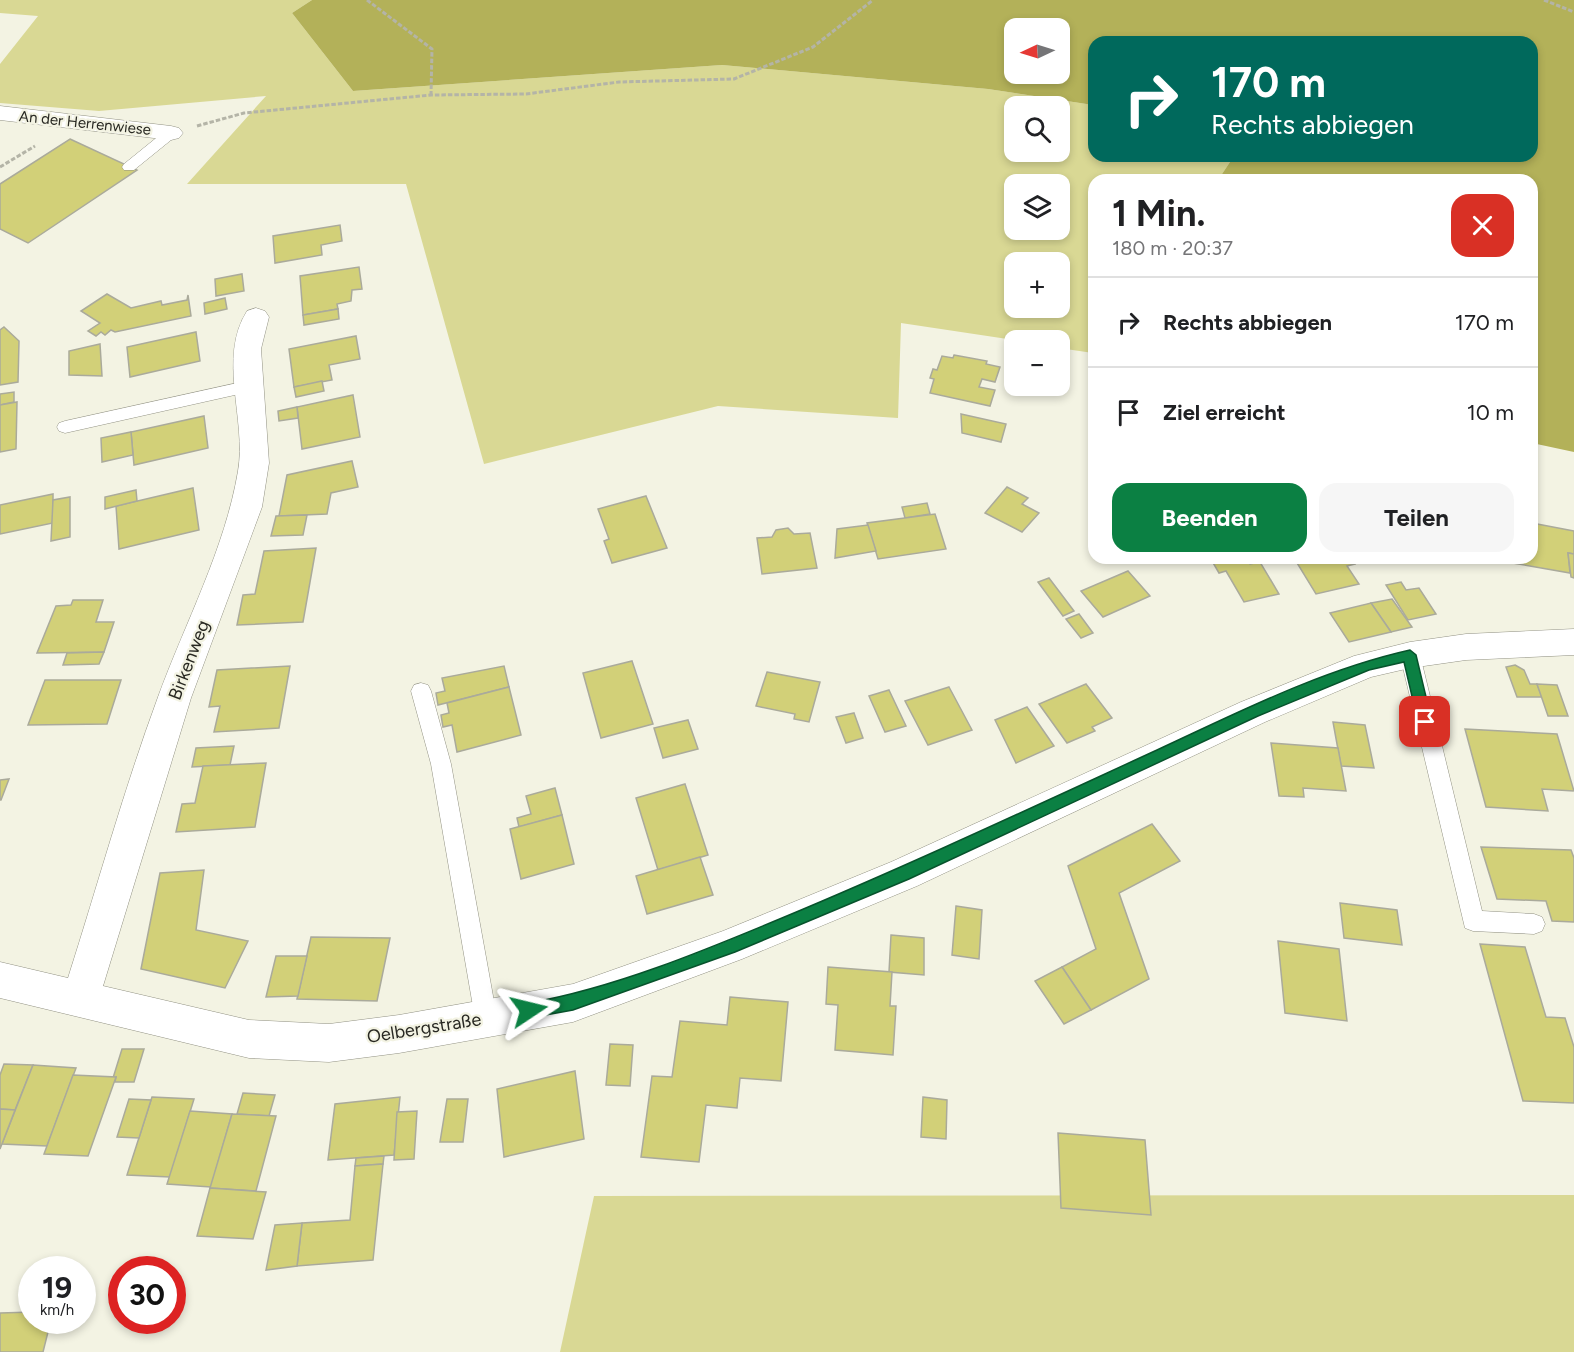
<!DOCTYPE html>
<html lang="de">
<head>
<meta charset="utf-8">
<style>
	:root { --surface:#fff; --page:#f6f6f6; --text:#202124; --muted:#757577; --line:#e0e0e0; --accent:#0b8043 }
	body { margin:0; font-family:Figtree,sans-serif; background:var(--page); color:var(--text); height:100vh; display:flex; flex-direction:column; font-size:22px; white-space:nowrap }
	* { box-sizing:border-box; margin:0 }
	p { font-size:20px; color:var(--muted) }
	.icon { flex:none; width:33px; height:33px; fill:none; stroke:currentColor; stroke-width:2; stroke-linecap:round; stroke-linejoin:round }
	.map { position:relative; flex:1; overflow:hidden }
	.sheet { position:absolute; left:1088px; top:174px; width:450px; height:390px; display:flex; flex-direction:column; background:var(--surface); border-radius:18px; box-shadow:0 3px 9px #0003 }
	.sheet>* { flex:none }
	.top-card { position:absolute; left:1088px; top:36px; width:450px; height:126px; border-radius:18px; box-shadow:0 3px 9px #0003; background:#00695c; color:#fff; overflow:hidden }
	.needle { width:39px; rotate:266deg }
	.tools { position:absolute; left:1004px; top:18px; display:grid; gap:12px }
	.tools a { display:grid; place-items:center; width:66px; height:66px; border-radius:12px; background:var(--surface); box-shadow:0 3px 9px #0003; font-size:30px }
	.speed { position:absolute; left:18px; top:1256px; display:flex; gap:12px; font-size:30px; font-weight:700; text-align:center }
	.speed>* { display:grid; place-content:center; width:78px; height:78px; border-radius:50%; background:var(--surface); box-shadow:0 3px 9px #0003; line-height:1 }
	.speed small { font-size:15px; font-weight:400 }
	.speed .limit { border:9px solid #d22; background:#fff; color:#111 }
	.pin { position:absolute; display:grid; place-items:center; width:51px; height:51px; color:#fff; margin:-26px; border-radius:12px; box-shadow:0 3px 9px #0006 }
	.me { position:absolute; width:66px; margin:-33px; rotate:80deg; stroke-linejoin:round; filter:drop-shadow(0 0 4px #0008) }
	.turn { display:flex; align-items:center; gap:21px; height:126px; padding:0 24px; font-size:27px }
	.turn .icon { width:78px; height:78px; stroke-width:2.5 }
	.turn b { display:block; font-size:42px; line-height:51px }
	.round { display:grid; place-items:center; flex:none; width:63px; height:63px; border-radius:18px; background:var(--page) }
	.headline { display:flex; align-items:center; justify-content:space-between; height:102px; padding:0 24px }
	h1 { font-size:36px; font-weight:700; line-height:45px }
	.primary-button { display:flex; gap:12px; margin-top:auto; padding:12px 24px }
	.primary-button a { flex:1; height:69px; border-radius:18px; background:var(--accent); color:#fff; font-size:24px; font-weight:700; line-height:69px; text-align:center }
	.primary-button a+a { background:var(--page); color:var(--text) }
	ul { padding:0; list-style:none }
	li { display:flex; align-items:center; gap:18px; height:90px; padding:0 24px; border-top:2px solid var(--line) }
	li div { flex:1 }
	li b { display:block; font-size:22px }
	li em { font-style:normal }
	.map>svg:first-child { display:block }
	.green { fill:#d9d894; fill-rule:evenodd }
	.forest { fill:#b3b159; fill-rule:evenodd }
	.building { fill:#d2d078; stroke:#aaaa9b; stroke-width:1.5 }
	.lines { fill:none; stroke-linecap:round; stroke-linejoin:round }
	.service-casing { stroke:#929284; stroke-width:1 }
	.minor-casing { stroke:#929284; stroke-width:1 }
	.path { stroke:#b4b4a7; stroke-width:3; stroke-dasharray:4.5 2; stroke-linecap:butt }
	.service { fill:#fff; fill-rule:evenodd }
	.minor { fill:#fff; fill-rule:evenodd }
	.route { fill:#0b8043; stroke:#07532c; stroke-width:1.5 }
	.labels { text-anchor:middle; stroke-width:4.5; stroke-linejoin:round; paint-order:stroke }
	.far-street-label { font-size:15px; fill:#282822; stroke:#f3f3e3 }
	.street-label { font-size:18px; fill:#282822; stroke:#f3f3e3 }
</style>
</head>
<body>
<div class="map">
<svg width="1574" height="1352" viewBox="0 0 1574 1352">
	<rect width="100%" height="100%" fill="#f3f3e3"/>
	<g class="green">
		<path d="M0,0H312L292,13L353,91L722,65L988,89L1093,105L1094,156H1234L1218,180H1094L1093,353L1059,348V340H1014L901,323L898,418L718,406L484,464L406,184H187L266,96L99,111L0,103V64L38,16L0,13ZM1014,106H1059V152H1014ZM1014,184H1059V230H1014ZM1014,262H1059V308H1014Z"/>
		<polygon points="1574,1195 1574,1352 560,1352 594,1196"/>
	</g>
	<path class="forest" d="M312,0H1574V452L1532,443V180H1218L1234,156H1532V42H1094L1093,105L988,89L722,65L353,91L292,13ZM1014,28H1059V74H1014Z"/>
	<g class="building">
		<polygon points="70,139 137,170 28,243 0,229 0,184"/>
		<polygon points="340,225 342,241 321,245 322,255 275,263 273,236"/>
		<polygon points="359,267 362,289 352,290 351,301 337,304 338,309 303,315 300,276"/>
		<polygon points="242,274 244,291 216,296 215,279"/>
		<polygon points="107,294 131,308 161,301 162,305 187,300 188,295 191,316 115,332 111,330 105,335 101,332 96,336 88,331 100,323 81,311"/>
		<polygon points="225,298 227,309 205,314 204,303"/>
		<polygon points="338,309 339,319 304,325 303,315"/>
		<polygon points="4,327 19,341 18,382 0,385 0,330"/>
		<polygon points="196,332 200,361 130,377 127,347"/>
		<polygon points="356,336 360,359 329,365 332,380 294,387 289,349"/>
		<polygon points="100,344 102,376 69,375 69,351"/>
		<polygon points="954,355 987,361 986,364 1000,367 995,382 982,379 979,387 995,390 990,406 930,393 934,379 930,378 933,369 937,370 942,356 953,358"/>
		<polygon points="322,381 324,391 296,397 294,387"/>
		<polygon points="14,392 14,402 0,405 0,394"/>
		<polygon points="353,395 360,437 302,449 297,407"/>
		<polygon points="17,402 16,449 0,452 0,405"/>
		<polygon points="297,407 298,418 279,421 278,411"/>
		<polygon points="961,414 1006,424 1001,442 962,433"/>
		<polygon points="204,416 208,448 134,465 131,432"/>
		<polygon points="131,432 133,455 102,462 101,438"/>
		<polygon points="352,461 358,487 331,493 327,514 279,516 287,475"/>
		<polygon points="1007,487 1028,498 1022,504 1039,513 1022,532 985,513"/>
		<polygon points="193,488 199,530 119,549 116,506"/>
		<polygon points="136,490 137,501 105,509 105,497"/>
		<polygon points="53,494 53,523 0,534 0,505"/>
		<polygon points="646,496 667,548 612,563 604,541 609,539 598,509"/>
		<polygon points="70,497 70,537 51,541 53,500"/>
		<polygon points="927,503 930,514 905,518 902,507"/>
		<polygon points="935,514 946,549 878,559 867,523"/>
		<polygon points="307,515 303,535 271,536 276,516"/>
		<polygon points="1532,523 1574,531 1574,554 1568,553 1570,573 1501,561 1499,558 1532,558"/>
		<polygon points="868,525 876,551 835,558 837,529"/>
		<polygon points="788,528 794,534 810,533 817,568 762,574 757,538 772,537 776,530"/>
		<polygon points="316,548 303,622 237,625 243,595 255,594 264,551"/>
		<polygon points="1568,553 1574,554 1574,578 1571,577"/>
		<polygon points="1226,558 1246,558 1250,564 1260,562 1279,594 1244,602 1226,571 1219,573 1212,561"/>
		<polygon points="1294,558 1351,558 1355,564 1347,566 1359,584 1316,594"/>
		<polygon points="1128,571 1150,596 1103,617 1081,591"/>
		<polygon points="1049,578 1074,611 1063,616 1038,582"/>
		<polygon points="1401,582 1406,590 1419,588 1436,614 1408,620 1386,585"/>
		<polygon points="1392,599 1412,627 1391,632 1371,603"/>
		<polygon points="73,600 103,600 96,622 114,622 104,652 37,653 56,606 71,605"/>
		<polygon points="1371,603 1391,632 1349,642 1330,613"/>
		<polygon points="1079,614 1093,633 1081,638 1066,619"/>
		<polygon points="104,652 99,664 63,665 67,653"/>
		<polygon points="632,661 653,724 601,738 583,673"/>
		<polygon points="1515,665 1524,670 1530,684 1537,684 1542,697 1517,697 1506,667"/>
		<polygon points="290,666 279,728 214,732 220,706 209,707 217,670"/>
		<polygon points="504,666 509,687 438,705 436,693 445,691 442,678"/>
		<polygon points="767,672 820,682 809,722 794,719 795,714 756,706"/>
		<polygon points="45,680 121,680 107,724 28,725"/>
		<polygon points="1086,684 1112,718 1092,727 1095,731 1067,743 1039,704"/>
		<polygon points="1537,684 1557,685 1568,716 1548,716"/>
		<polygon points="509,687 521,735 457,752 452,725 443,727 441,715 449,713 447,703"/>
		<polygon points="949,687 972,730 928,745 905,701"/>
		<polygon points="889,690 906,726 885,732 869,696"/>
		<polygon points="1027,707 1054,746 1016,763 995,720"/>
		<polygon points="854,713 863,738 846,743 836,717"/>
		<polygon points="688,720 698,749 663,758 654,728"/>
		<polygon points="1333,722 1365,725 1374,768 1341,766"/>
		<polygon points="1465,729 1557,734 1574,791 1542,789 1548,811 1486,807"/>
		<polygon points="1271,743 1338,748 1346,791 1303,788 1304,797 1279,796"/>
		<polygon points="234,746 230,765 192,767 196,748"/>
		<polygon points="266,763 255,827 176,832 182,804 195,803 203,766"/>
		<polygon points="9,779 1,800 0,800 0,780"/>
		<polygon points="685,784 708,855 658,870 636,798"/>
		<polygon points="555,788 562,815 519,827 517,818 531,814 526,796"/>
		<polygon points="562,815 574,864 521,879 510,829"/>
		<polygon points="1152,824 1180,861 1119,893 1149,979 1091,1010 1062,967 1096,949 1068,866"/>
		<polygon points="1481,847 1571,850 1574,858 1574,922 1552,921 1546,901 1497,899"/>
		<polygon points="700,857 713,895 647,914 636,876"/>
		<polygon points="204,870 196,930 248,941 225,988 141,969 160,873"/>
		<polygon points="1340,903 1397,910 1402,945 1344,938"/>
		<polygon points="956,906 982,910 979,959 952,955"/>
		<polygon points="891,935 924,938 924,975 889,972"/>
		<polygon points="311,937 390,938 377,1001 297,999"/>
		<polygon points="1278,941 1339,949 1347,1021 1285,1013"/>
		<polygon points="1480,944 1525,947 1546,1017 1565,1018 1574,1047 1574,1103 1523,1101"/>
		<polygon points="276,956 307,956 298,996 266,997"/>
		<polygon points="828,967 892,972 890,1006 896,1006 893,1055 835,1050 838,1005 826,1004"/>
		<polygon points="1062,967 1091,1010 1064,1024 1035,981"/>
		<polygon points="730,997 788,1002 781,1081 740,1078 737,1108 706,1105 699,1162 641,1157 652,1076 672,1077 680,1021 727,1025"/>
		<polygon points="610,1044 633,1045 630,1086 606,1085"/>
		<polygon points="122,1049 144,1049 134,1082 115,1082 116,1077 113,1078"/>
		<polygon points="4,1064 33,1065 15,1110 0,1109 0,1075"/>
		<polygon points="33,1065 76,1068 47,1146 2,1144"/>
		<polygon points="575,1071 584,1139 504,1157 497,1089"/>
		<polygon points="73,1075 116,1077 88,1156 44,1154"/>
		<polygon points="243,1093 275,1095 269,1116 237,1114"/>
		<polygon points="152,1097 194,1099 170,1177 127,1175"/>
		<polygon points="400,1097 394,1155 328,1160 335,1104"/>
		<polygon points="923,1097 947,1100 946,1139 921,1137"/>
		<polygon points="129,1099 151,1100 139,1138 117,1137"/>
		<polygon points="447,1099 468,1099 463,1142 440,1142"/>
		<polygon points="0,1109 15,1110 0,1149"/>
		<polygon points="190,1111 232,1114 211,1187 167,1184"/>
		<polygon points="417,1111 414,1159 394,1160 397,1112"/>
		<polygon points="232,1114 276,1116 256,1191 210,1188"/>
		<polygon points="1058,1133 1145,1140 1151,1215 1061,1208"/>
		<polygon points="384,1156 383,1164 355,1166 356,1158"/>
		<polygon points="383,1164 373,1260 297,1266 302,1223 350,1220 355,1166"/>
		<polygon points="210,1188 266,1192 253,1239 197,1236"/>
		<polygon points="302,1223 297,1266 266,1270 275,1225"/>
		<polygon points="32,1312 32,1320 51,1320 43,1352 0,1352 0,1313"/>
	</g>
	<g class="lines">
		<g class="service-casing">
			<g id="service">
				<polygon points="171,129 178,133 176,136 134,170 124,170 122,167 124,164 166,130"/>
				<polygon points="251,380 257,382 259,386 257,390 65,433 59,431 57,427 59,423 65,421"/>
				<polygon points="1410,647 1417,649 1420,655 1482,911 1534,914 1542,917 1545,924 1542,931 1534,934 1473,931 1465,928 1400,655 1403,649"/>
				<polygon points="421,683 428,685 431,691 451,764 497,1018 494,1026 486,1029 478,1026 475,1018 431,764 411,691 414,685"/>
			</g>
		</g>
		<g class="minor-casing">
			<g id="minor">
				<polygon points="0,106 171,126 179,128 183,133 179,138 171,140 0,120"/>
				<path d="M256,308L265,311L269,317L261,349L269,463L262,507L191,698L103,986L249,1020L329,1024L399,1015L573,984L723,931L891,862L1241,702L1354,656L1410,642L1466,634L1574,629V655L1466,660L1410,668L1371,677L1265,722L917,886L742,959L573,1022L399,1053L329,1062L249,1058L0,998V962L68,978C98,884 124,789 158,697C185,623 225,549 238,471C247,420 217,358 247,311Z"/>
			</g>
		</g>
		<g class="path">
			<polyline points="367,0 432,49 431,95"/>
			<polyline points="1544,0 1574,12"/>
			<polyline points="197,126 244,113 431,95 526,94 619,82 734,79 813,47 873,0"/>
			<polyline points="0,167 35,146"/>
		</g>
		<use href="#service" class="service"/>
		<use href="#minor" class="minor"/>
	</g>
	<path class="route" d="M1410,650L1416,655L1432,722L1430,726H1421L1418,722L1404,662L1369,670L1258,716L909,879L735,952L573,1010L529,1018L524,1016L521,1010L524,1005L529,1003C614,988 703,951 782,918C909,865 1033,807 1157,750C1239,712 1321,670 1410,650Z"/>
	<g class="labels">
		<g class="far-street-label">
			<text transform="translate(85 123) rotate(6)" y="5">An der Herrenwiese</text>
		</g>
		<g class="street-label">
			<text transform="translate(189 660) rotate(-69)" y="6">Birkenweg</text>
			<text transform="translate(424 1028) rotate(-9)" y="6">Oelbergstraße</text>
		</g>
	</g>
</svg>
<div class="tools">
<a><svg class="needle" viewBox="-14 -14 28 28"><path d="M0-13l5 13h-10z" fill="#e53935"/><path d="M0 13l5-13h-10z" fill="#757577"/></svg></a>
<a><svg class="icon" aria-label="search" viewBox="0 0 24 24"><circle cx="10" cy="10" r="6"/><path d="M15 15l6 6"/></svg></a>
<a><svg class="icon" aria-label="layers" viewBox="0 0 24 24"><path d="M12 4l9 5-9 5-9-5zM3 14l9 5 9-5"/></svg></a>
<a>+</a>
<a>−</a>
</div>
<div class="speed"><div>19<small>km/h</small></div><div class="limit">30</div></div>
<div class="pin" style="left:1425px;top:722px;background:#d93025"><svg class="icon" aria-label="arrive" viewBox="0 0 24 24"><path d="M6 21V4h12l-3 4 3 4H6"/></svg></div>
<svg class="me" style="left:529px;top:1010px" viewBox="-20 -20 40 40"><path d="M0-17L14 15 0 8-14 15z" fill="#0b8043" stroke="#fff" stroke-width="4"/></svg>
<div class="top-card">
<div class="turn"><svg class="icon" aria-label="right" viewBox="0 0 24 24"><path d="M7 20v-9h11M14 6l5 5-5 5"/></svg><div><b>170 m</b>Rechts abbiegen</div></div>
</div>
<section class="sheet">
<div class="headline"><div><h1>1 Min.</h1><p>180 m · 20:37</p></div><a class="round" style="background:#d93025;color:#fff"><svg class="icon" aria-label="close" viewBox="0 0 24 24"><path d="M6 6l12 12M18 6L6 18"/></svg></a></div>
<ul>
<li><svg class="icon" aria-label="right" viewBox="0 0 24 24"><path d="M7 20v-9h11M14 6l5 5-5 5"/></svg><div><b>Rechts abbiegen</b></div><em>170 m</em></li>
<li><svg class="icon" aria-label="arrive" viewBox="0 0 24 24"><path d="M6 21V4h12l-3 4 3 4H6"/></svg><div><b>Ziel erreicht</b></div><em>10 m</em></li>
</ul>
<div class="primary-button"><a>Beenden</a><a>Teilen</a></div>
</section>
</div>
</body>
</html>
